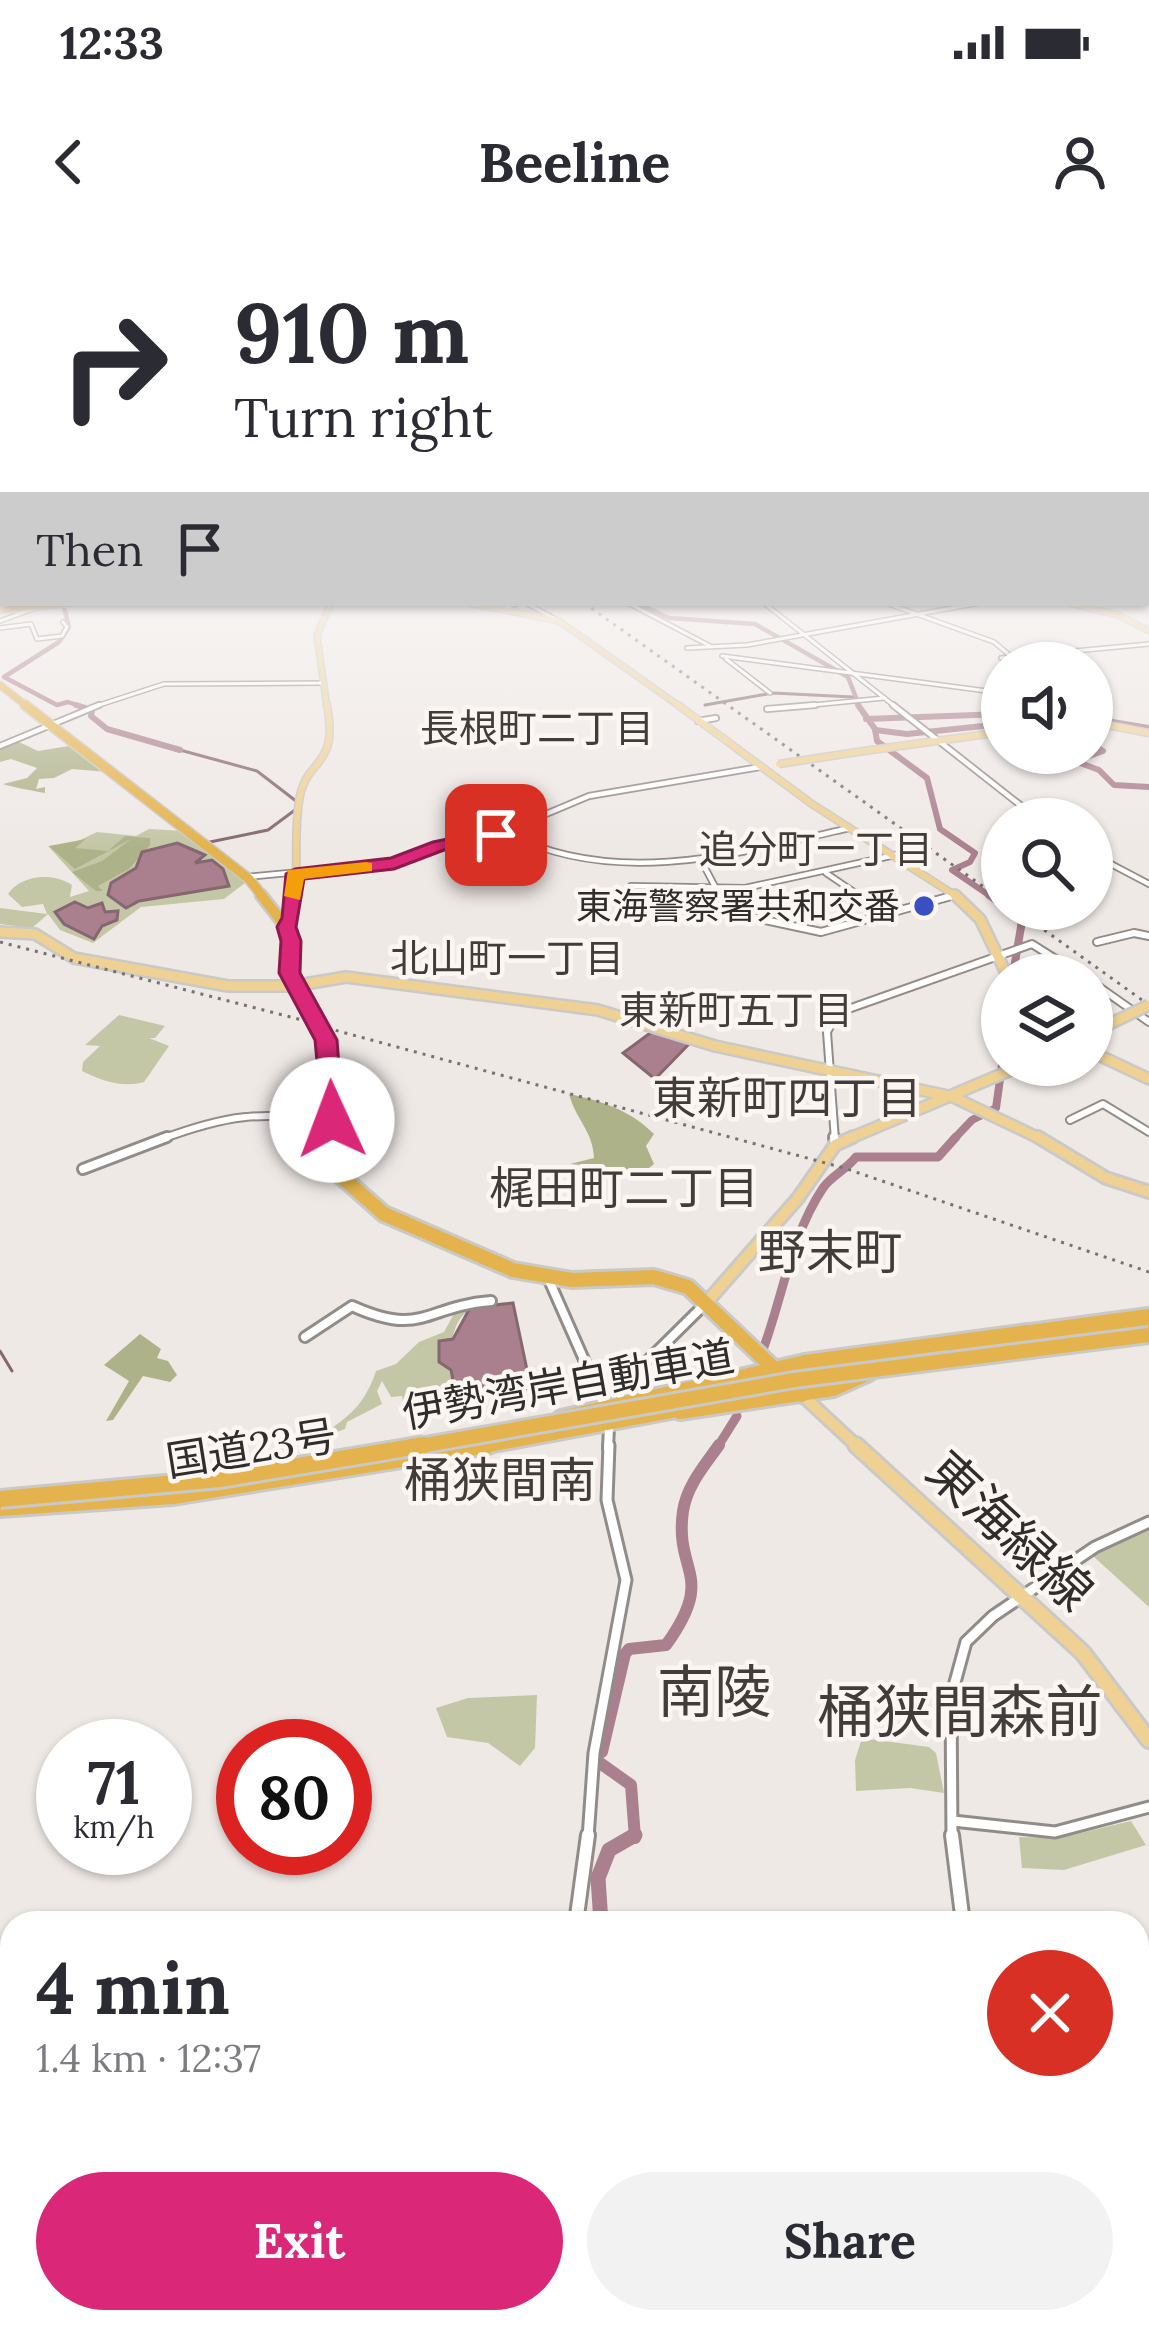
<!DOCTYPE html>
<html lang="en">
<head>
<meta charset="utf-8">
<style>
	:root { --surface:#fff; --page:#f2f2f3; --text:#2b2b33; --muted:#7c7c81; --accent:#db2777 }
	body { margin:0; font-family:Lora,"Noto Sans JP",serif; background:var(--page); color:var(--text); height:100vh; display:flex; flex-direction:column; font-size:45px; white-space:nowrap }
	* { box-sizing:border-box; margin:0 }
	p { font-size:39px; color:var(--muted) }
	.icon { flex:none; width:66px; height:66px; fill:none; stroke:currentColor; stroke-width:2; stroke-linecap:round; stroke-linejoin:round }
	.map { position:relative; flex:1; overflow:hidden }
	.sheet { position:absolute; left:0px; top:1671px; width:1149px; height:423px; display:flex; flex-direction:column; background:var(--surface); border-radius:36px 36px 0 0; box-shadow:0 3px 9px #0004 }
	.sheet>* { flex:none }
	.guide { position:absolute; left:0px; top:0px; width:1149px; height:366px; box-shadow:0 3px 9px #0004; background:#fff; color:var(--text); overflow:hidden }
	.buttons { position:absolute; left:981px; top:402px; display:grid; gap:24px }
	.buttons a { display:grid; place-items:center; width:132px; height:132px; border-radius:50%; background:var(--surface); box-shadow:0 3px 9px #0004; font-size:60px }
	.speed { position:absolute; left:36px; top:1479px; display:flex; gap:24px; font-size:60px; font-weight:700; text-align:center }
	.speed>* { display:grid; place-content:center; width:156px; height:156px; border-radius:50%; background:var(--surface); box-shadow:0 3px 9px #0004; line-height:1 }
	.speed small { font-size:30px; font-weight:400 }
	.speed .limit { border:18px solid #d22; background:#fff; color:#111 }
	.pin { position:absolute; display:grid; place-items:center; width:102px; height:102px; color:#fff; margin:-51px; border-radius:24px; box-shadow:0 6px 18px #0006 }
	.me { position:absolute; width:132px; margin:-66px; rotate:358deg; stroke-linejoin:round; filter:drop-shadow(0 0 9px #0008) }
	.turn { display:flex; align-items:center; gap:42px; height:252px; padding:0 36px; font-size:54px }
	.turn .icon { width:156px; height:156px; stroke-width:2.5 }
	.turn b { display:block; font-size:84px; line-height:102px }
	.then { display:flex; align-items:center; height:114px; padding:0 36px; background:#0003; gap:24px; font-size:45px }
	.round { display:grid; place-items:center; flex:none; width:126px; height:126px; border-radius:63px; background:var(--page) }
	.headline { display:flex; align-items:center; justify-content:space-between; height:204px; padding:0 36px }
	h1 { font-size:72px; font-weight:700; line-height:90px }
	.action { display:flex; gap:24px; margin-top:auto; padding:24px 36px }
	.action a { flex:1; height:138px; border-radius:72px; background:var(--accent); color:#fff; font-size:48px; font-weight:700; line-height:138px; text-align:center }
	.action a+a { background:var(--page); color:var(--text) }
	.status { display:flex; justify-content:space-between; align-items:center; height:84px; padding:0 60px; background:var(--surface); direction:ltr }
	.status svg { height:33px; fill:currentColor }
	header { display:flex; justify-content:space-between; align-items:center; height:156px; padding:0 36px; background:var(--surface); font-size:54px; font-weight:700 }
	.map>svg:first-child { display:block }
	.green { fill:#c4c7a6 }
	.forest { fill:#aeb289 }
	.water { fill:#ab808e; stroke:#866771; stroke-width:3 }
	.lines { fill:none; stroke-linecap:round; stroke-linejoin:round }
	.stream { stroke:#866771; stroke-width:3 }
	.river-far5 { stroke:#ab808e; stroke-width:4.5 }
	.river-far4 { stroke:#ab808e; stroke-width:6 }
	.river-far3 { stroke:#ab808e; stroke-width:8 }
	.river-far2 { stroke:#ab808e; stroke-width:9 }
	.river-far1 { stroke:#ab808e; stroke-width:12 }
	.river { stroke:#ab808e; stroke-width:15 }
	.minor-far5-casing { stroke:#918c89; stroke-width:6 }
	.minor-far4-casing { stroke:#918c89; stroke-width:8 }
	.minor-far3-casing { stroke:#918c89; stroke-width:10 }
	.minor-far2-casing { stroke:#918c89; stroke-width:14 }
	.minor-far1-casing { stroke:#918c89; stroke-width:15 }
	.minor-casing { stroke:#918c89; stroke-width:18 }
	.major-far4-casing { stroke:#c9c9c8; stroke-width:8 }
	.major-far3-casing { stroke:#c9c9c8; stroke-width:9 }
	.major-far2-casing { stroke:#c9c9c8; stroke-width:14 }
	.major-far1-casing { stroke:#c9c9c8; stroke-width:16 }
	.major-casing { stroke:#c9c9c8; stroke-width:20 }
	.highway-far4-casing { stroke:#c9c9c8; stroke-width:9 }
	.highway-far3-casing { stroke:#c9c9c8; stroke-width:12 }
	.highway-far2-casing { stroke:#c9c9c8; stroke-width:15 }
	.highway-far1-casing { stroke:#c9c9c8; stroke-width:20 }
	.highway-casing { stroke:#c9c9c8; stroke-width:22 }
	.minor-far5 { stroke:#fff; stroke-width:3 }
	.minor-far4 { stroke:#fff; stroke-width:4.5 }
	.minor-far3 { stroke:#fff; stroke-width:6 }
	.minor-far2 { stroke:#fff; stroke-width:8 }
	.minor-far1 { stroke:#fff; stroke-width:9 }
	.minor { stroke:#fff; stroke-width:12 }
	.major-far4 { stroke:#efd194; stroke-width:4.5 }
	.major-far3 { stroke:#efd194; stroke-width:6 }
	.major-far2 { stroke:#efd194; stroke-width:9 }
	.major-far1 { stroke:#efd194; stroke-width:10 }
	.major { stroke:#efd194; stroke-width:14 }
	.highway-far4 { stroke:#e4b34d; stroke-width:6 }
	.highway-far3 { stroke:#e4b34d; stroke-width:9 }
	.highway-far2 { stroke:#e4b34d; stroke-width:10 }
	.highway-far1 { stroke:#e4b34d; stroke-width:14 }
	.highway { stroke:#e4b34d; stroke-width:16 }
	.rail { stroke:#777371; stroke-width:3; stroke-dasharray:3 6; stroke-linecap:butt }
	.major-bridge-far1-casing { stroke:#c9c9c8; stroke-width:9; stroke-linecap:butt }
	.major-bridge-casing { stroke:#c9c9c8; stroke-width:14; stroke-linecap:butt }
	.highway-bridge-far1-casing { stroke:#c9c9c8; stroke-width:20; stroke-linecap:butt }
	.highway-bridge-casing { stroke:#c9c9c8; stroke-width:22; stroke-linecap:butt }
	.major-bridge-far1 { stroke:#efd194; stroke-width:6 }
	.major-bridge { stroke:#efd194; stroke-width:9 }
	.highway-bridge-far1 { stroke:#e4b34d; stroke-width:14 }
	.highway-bridge { stroke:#e4b34d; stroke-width:16 }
	.route { fill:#db2777; stroke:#8e194d; stroke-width:3 }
	.slow { fill:#f59e0b }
	.poi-dot { fill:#3850c2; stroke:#fcf6f3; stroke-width:4.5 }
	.labels { text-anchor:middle; stroke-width:9; stroke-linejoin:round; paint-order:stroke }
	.far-poi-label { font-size:36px; fill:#302e2d; stroke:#fcf6f3; text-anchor:end }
	.far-neighbourhood-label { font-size:39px; fill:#423d3a; stroke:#fcf6f3 }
	.street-label { font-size:42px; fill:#302e2d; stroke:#fcf6f3 }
	.neighbourhood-label { font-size:45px; fill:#423d3a; stroke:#fcf6f3 }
	.quarter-label { font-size:48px; fill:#423d3a; stroke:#fcf6f3 }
	.near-street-label { font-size:51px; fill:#302e2d; stroke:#fcf6f3 }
	.near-quarter-label { font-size:57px; fill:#423d3a; stroke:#fcf6f3 }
</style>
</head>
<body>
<div class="status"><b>12:33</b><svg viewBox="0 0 49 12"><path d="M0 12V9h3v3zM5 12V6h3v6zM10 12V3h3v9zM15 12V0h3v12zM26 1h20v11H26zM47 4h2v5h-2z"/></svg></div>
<header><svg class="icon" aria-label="back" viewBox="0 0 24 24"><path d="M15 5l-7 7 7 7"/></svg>Beeline<svg class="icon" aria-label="person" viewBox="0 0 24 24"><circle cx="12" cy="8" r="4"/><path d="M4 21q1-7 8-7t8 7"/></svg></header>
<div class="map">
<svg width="1149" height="2092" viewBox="0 0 1149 2092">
	<rect width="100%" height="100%" fill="#efe9e6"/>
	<g class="green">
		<path d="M149,589L184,591L245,643L224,659L141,667L93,703L60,690L48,674L32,688L0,684V668L47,674L43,664L22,667L8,654C21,635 52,632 72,645L70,657L89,651L48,606L72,604L97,592L136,596Z"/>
		<path d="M119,775L165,786L155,798H149L169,806L144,842C122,848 102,841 82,831L83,822L100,806L85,805Z"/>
		<path d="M506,1062C497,1066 478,1064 469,1070C446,1086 450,1124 454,1146L514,1148L450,1151L418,1162L414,1158L404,1169L402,1156L391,1157L382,1141L377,1151L382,1164L347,1182L345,1189L315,1200C344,1179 363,1170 376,1131L396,1124L419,1102L444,1092L457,1068Z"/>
		<polygon points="1149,1287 1149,1367 1093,1316"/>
		<polygon points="537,1455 535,1508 520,1526 488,1503 447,1497 436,1468 468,1458"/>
		<polygon points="862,1498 929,1507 936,1513 944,1553 910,1548 856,1551 855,1520"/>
		<polygon points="1131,1581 1146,1605 1064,1630 1022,1628 1019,1597 1059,1598"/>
	</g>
	<g class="forest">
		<path d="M17,501L38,511L75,505L108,532L72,529L54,538L39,539L36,549L45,547V553C39,552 7,546 3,544L27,538L37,528L11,519L0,522V508Z"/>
		<polygon points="125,596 150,598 150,605 129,629 98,646 103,651 96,651 72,632 102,621 131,599 75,629 49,606 86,599 75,608 108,611"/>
		<path d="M569,854C602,861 630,870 654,894L646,906L654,924L635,939L618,928L570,924L594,918C593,891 576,880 569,854Z"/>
		<polygon points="140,1094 161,1109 157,1118 168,1121 177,1135 170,1142 143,1136 113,1180 106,1181 129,1141 104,1125"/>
		<polygon points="757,2082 952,2082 953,2092 754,2092"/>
	</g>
	<g class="water">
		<polygon points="177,603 205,615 195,623 212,620 223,629 229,646 139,661 126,668 108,655 111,643 136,628 142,612"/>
		<polygon points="75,662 88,668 102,663 105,672 118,671 117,680 102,686 94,699 64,684 55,672"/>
		<polygon points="653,791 690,803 655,839 623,813"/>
		<polygon points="513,1063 531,1149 454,1146 451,1130 439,1122 439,1101 453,1099 470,1068"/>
	</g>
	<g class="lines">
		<g class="stream">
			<polyline points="705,465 773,453 853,457"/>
			<polyline points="180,510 257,531 296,561"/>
			<polyline points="210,602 268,590 295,570"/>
			<polyline points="0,1111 12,1131"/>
		</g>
		<g class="river-far5">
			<polyline points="63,363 69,387 59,402 4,437 57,465 68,462 85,468"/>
			<polyline points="637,363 669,378 755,384 848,437 860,468"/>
		</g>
		<g class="river-far4">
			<polyline points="76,465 92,470 91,476 107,489 180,510"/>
			<polyline points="858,465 875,489 877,501 927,538 940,589 975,613 970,622 952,630 993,658"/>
			<polyline points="866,479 1002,474"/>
			<polyline points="1095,479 1149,488"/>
			<polyline points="875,490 907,494 1002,484"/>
			<polyline points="1092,504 1103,511 1075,521 1099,530 1114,545 1149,547"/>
		</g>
		<g class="river-far3">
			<polyline points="989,655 1002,664"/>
			<polyline points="1009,669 1022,681 1013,734"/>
			<polyline points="953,900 972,880 996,868 1002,825"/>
		</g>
		<g class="river-far2">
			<path d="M761,1115C782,1061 790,997 823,948C830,937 847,929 856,917H938L956,897"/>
			<polyline points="717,1208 737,1176"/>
		</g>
		<g class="river-far1">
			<path d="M602,1512L625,1414L629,1409L666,1405C717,1334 674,1334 683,1271C687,1245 705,1225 719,1205"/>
			<polyline points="600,1523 631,1545 635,1598"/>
		</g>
		<g class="river">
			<polyline points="601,1683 598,1638 609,1610 635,1595"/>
			<polyline points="640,2082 642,2092"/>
		</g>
		<g class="minor-far5-casing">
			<g id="minor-far5">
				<polyline points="526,363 559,381"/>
				<polyline points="628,363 710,406"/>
				<polyline points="764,363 897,468"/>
				<polyline points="886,363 994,402 1019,423"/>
				<polyline points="502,370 518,363"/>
				<polyline points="0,381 38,367"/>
				<polyline points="0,388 31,384 37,399 62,396 67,387 63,382"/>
				<polyline points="687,408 747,405 980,363"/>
				<polyline points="722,416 1002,453"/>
				<polyline points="1001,418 1149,404"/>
				<polyline points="726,419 770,453"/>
				<polyline points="90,468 164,444 324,443"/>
				<polyline points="783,468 884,458"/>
			</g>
		</g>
		<g class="minor-far4-casing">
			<g id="minor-far4">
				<polyline points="893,465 1038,579"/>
				<polyline points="767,469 815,465"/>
				<polyline points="1092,478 1103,481"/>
				<polyline points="698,481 716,478"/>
				<polyline points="0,506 99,465"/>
				<path d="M506,592C610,649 740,614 849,588"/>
				<polyline points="1092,614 1149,644"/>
				<polyline points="701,620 721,658"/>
				<polyline points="826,633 863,658"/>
				<polyline points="246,637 395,623 439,605 496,595 589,556 760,527"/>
				<polyline points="631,646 745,648 927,608"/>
				<polyline points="944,658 956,655"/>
			</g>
		</g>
		<g class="minor-far3-casing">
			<g id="minor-far3">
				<polyline points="719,655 728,672 821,692 955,655"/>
				<polyline points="858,655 886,674"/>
				<polyline points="1097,702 1134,693 1149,696"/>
				<polyline points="1092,742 1149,782"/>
				<polyline points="1070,880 1103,864 1149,892"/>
				<path d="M159,900C232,873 254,873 331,880"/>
				<polyline points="835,900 827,792 837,773 1032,704 1081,735"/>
			</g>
		</g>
		<g class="minor-far2-casing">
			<g id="minor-far2">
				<polyline points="834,897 835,905"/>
				<polyline points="83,929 167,897"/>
				<polyline points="548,1038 604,1165"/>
				<path d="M305,1097L352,1066C423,1098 425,1066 491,1061"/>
				<polyline points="620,1154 620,1148 706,1063"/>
				<polyline points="608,1208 609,1187"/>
			</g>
		</g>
		<g class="minor-far1-casing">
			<g id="minor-far1">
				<polyline points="953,1581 1055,1592 1149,1567"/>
				<polyline points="588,1598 594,1513 626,1340 607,1260 609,1205"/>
				<polyline points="952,1598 951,1457 966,1402 993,1376 1095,1307 1149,1282"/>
			</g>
		</g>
		<g class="minor-casing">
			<g id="minor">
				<polyline points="952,1595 963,1683"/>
				<polyline points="576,1683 588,1595"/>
				<polyline points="1137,1739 1149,1742"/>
				<polyline points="0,1812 12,1808"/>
				<polyline points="633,2082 635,2092"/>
			</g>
		</g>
		<g class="major-far4-casing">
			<g id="major-far4">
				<polyline points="469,363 559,381 682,468"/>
				<polyline points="1070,363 1118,375 1149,391"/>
				<polyline points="327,468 317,395 331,363"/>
			</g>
		</g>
		<g class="major-far3-casing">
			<g id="major-far3">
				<polyline points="678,465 812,564 959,658"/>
				<polyline points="1092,482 1149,493"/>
				<polyline points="864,511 1002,492"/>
				<path d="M295,658C298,626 294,593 299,561C306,515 339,531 327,465"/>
			</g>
		</g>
		<g class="major-far2-casing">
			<g id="major-far2">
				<polyline points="955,655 980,679 1007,735"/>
				<polyline points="286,687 296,655"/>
				<polyline points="0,692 35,694 74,718 228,746 293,746 346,737 598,770 715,806 953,857 1043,900"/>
				<polyline points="1092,812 1149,839"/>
				<polyline points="846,900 1023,825"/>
			</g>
		</g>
		<g class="major-far1-casing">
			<g id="major-far1">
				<polyline points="1038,897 1106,938 1149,952"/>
				<polyline points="707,1062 798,958 835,905 853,897"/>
				<polyline points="802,1155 859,1208"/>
			</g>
		</g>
		<g class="major-casing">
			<polyline id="major" points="856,1205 1083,1413 1149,1500"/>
		</g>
		<g class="highway-far4-casing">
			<g id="highway-far4">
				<polyline points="0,370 71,363"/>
				<polyline points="0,445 29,468"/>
			</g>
		</g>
		<g class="highway-far3-casing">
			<polyline id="highway-far3" points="25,465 249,639 264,658"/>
		</g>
		<g class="highway-far2-casing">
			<polyline id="highway-far2" points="261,655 286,687 291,701 291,742 328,809 333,900"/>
		</g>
		<g class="highway-far1-casing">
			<g id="highway-far1">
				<polyline points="333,897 342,937 384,974 513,1030 572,1040 654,1037 688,1047 802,1155"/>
				<polyline points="1023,1093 1149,1076"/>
				<polyline points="1028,1101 1149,1087"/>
				<polyline points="953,1114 1031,1100"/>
				<polyline points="680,1172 833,1149 869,1133"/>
				<polyline points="561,1178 805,1122 1028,1092"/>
				<polyline points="472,1208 687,1168"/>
			</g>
		</g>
		<g class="highway-casing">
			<polyline id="highway" points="0,1268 173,1256 488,1205"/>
		</g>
		<use href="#minor-far5" class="minor-far5"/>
		<use href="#minor-far4" class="minor-far4"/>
		<use href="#minor-far3" class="minor-far3"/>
		<use href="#minor-far2" class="minor-far2"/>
		<use href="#minor-far1" class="minor-far1"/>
		<use href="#minor" class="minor"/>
		<use href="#major-far4" class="major-far4"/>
		<use href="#major-far3" class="major-far3"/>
		<use href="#major-far2" class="major-far2"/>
		<use href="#major-far1" class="major-far1"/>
		<use href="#major" class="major"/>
		<use href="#highway-far4" class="highway-far4"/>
		<use href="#highway-far3" class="highway-far3"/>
		<use href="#highway-far2" class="highway-far2"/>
		<use href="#highway-far1" class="highway-far1"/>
		<use href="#highway" class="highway"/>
		<g class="rail">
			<polyline points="584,363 1002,660"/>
			<polyline points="1015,669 1149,765"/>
			<polyline points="0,702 302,780"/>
			<polyline points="327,788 844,928 1149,1032"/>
		</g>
		<g class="major-bridge-far1-casing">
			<polyline id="major-bridge-far1" points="779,524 864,511"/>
		</g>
		<g class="major-bridge-casing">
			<polyline id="major-bridge" points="1093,792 1149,765"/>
		</g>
		<g class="highway-bridge-far1-casing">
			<polyline id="highway-bridge-far1" points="408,1208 794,1140 1149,1095"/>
		</g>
		<g class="highway-bridge-casing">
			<polyline id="highway-bridge" points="0,1259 220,1239 424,1205"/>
		</g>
		<use href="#major-bridge-far1" class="major-bridge-far1"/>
		<use href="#major-bridge" class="major-bridge"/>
		<use href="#highway-bridge-far1" class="highway-bridge-far1"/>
		<use href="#highway-bridge" class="highway-bridge"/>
	</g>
	<linearGradient id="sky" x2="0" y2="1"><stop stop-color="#8f9fc4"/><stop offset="0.52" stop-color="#f8f5f4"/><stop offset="1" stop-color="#f8f5f4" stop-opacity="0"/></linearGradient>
	<rect width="1149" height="609" fill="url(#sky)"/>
	<polygon class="route" points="496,589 505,595 502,598 444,610 394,629 304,639 296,687 301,701 300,733 337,800 343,880 340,885 323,885 315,800 279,733 281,701 277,687 282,678 286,634 295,629 391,618 433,602"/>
	<polygon class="slow" points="366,622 372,623 372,631 304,639 300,660 284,656 288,630"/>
	<circle class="poi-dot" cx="924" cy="666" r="12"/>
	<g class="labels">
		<g class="far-poi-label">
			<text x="900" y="679">東海警察署共和交番</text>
		</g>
		<g class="far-neighbourhood-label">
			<text x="537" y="502">長根町二丁目</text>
			<text x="816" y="623">追分町一丁目</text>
			<text x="507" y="732">北山町一丁目</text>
			<text x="736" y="784">東新町五丁目</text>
		</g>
		<g class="street-label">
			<text transform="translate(568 1144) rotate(-10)" y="15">伊勢湾岸自動車道</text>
			<text transform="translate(251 1208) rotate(-9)" y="15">国道23号</text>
		</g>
		<g class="neighbourhood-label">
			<text x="787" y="874">東新町四丁目</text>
			<text x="624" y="964">梶田町二丁目</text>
		</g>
		<g class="quarter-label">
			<text x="830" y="1029">野末町</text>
			<text x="500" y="1257">桶狭間南</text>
		</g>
		<g class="near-street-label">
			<text transform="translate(1010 1291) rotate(43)" y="18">東海緑線</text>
		</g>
		<g class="near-quarter-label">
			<text x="714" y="1472">南陵</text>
			<text x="960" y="1492">桶狭間森前</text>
		</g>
	</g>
</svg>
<div class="buttons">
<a><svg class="icon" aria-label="sound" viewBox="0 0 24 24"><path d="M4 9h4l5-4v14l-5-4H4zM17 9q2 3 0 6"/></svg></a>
<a><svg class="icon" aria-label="search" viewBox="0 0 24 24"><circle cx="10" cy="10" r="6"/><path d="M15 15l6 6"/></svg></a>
<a><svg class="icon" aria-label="layers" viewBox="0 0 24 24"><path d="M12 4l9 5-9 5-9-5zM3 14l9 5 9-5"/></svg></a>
</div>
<div class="speed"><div>71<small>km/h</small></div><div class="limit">80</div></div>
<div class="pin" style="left:496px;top:595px;background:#d93025"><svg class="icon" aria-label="arrive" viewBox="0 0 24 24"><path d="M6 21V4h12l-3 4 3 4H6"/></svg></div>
<svg class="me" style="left:332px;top:880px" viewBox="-20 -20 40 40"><circle r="19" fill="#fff"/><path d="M0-13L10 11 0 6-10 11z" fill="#db2777"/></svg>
<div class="guide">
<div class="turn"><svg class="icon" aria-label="right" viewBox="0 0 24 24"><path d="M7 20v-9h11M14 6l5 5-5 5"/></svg><div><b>910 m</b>Turn right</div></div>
<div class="then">Then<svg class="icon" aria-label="arrive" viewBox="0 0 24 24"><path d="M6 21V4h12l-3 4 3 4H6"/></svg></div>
</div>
<section class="sheet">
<div class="headline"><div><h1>4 min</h1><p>1.4 km · 12:37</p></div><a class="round" style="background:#d93025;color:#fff"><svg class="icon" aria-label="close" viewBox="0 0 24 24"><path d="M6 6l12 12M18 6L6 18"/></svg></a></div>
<div class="action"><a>Exit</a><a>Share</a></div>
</section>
</div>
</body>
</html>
